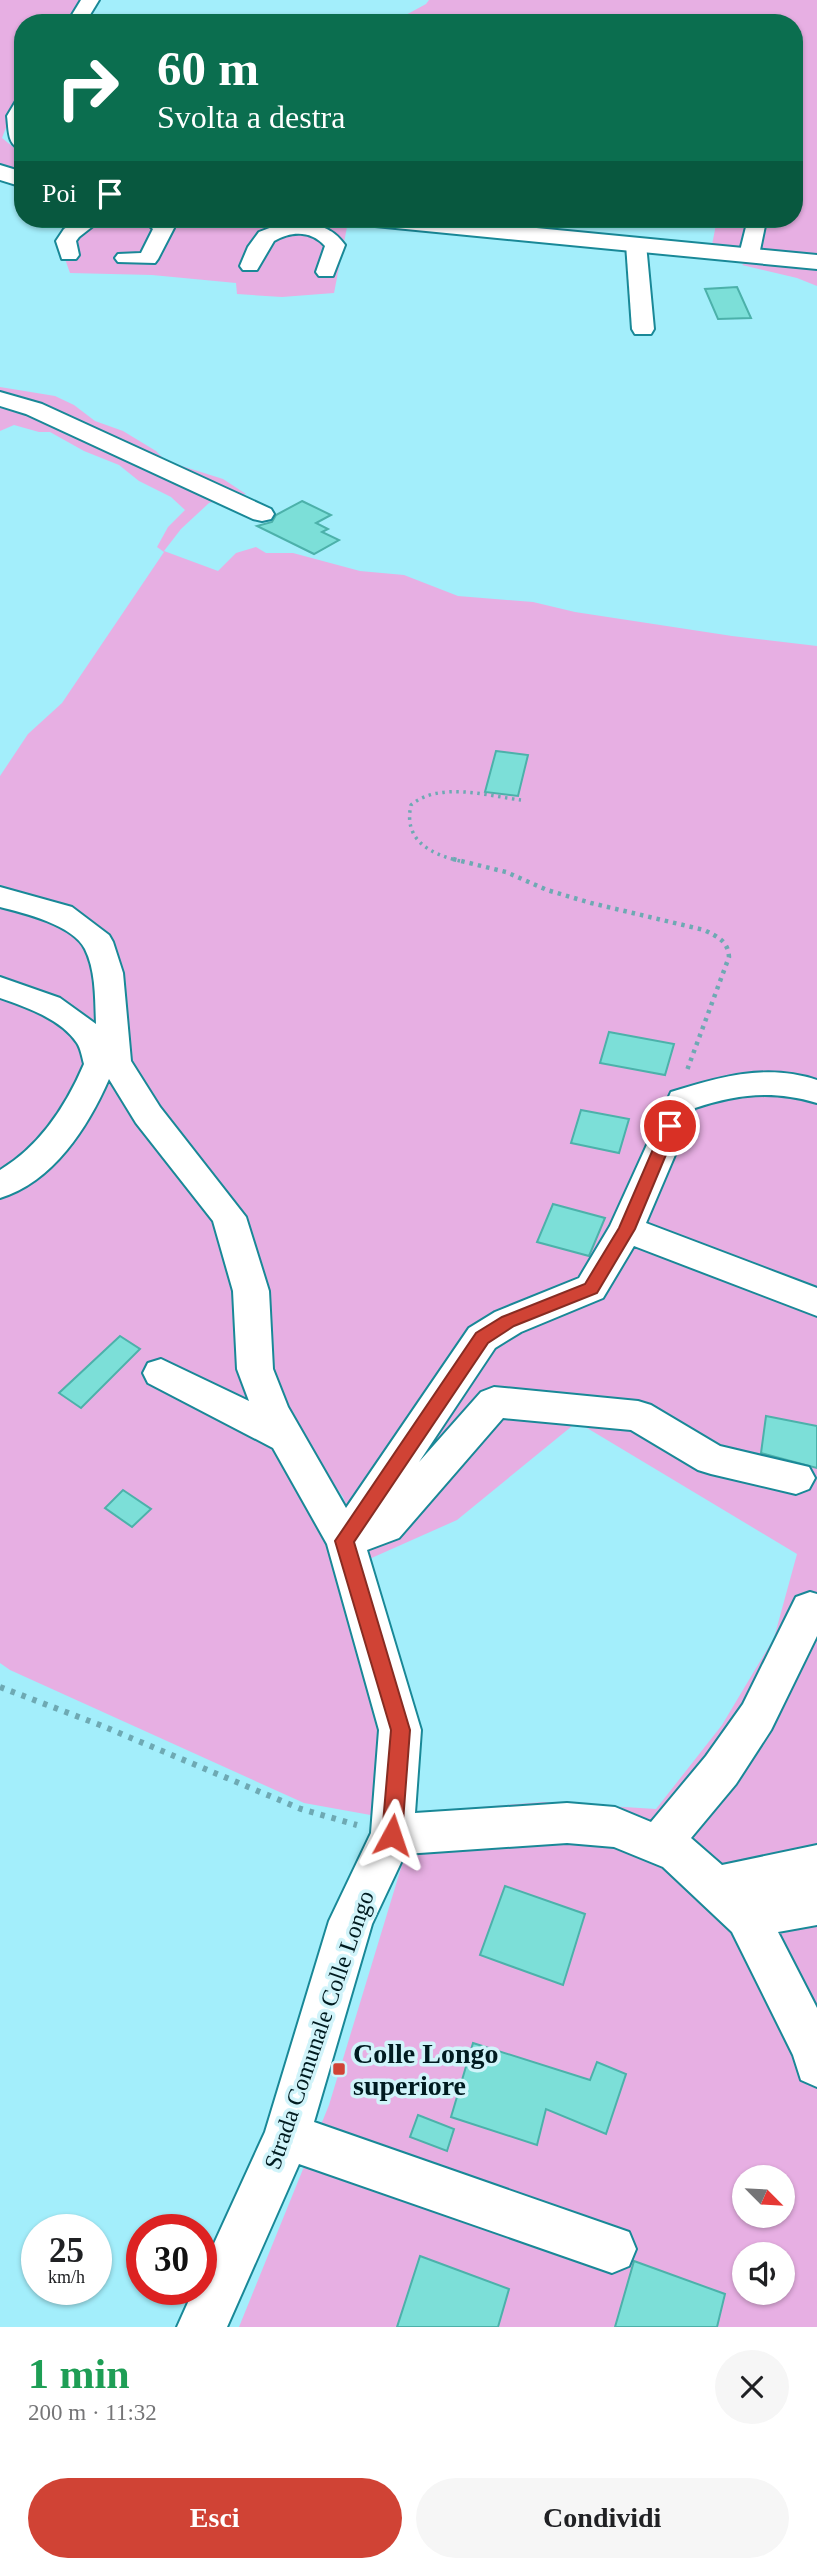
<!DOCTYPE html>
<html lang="it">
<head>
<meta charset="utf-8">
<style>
	:root { --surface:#fff; --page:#f6f6f6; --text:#202124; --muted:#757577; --accent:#d04335 }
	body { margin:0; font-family:"Times New Roman",serif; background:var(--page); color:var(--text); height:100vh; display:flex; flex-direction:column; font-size:26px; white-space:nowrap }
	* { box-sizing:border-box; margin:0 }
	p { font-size:23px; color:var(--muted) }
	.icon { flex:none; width:38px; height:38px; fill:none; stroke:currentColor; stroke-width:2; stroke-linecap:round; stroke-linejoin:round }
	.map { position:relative; height:2327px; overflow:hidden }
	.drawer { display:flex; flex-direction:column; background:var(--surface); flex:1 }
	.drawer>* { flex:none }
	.guide { position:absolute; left:14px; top:14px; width:789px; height:214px; border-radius:28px; box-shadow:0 2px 5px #0004; background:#0b6e4f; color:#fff; overflow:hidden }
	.needle { width:46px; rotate:114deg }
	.controls { position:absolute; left:732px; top:2165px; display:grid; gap:14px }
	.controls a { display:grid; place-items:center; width:63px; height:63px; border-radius:50%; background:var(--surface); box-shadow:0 2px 5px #0004; font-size:35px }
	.speed { position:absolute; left:21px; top:2214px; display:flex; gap:14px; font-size:35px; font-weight:700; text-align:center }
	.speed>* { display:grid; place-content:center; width:91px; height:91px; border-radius:50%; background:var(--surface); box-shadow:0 2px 5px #0004; line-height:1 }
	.speed small { font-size:18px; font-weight:400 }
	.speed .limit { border:10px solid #d22; background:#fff; color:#111 }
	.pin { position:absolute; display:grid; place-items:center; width:60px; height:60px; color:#fff; margin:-30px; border:4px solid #fff; border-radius:50%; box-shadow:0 2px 7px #0007 }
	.me { position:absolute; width:77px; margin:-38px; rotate:5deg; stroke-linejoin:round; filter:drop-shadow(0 0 5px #0008) }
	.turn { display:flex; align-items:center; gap:24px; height:147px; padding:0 28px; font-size:32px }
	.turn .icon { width:91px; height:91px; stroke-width:2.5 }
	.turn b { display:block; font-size:49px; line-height:60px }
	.then { display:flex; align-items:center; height:66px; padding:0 28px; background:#0003; gap:14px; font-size:26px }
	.round { display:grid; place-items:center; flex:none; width:74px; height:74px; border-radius:37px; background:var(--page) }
	.head { display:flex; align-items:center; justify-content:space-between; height:119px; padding:0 28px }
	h1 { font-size:42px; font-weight:600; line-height:52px; color:#1e9e55 }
	.cta { display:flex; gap:14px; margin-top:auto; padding:14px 28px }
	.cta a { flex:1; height:80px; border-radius:42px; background:var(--accent); color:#fff; font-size:28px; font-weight:600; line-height:80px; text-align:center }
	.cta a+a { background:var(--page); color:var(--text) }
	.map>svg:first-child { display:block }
	.green { fill:#e7afe3; fill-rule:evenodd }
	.building { fill:#7cdfd8; stroke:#4cb1aa; stroke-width:2 }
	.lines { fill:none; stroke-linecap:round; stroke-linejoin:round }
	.minor-casing { stroke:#198897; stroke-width:4 }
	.major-casing { stroke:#198897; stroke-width:4 }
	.path-far2 { stroke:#6ea9b3; stroke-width:3.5; stroke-dasharray:2.5 4.5; stroke-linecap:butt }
	.path-far1 { stroke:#6ea9b3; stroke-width:4.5; stroke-dasharray:3.5 5; stroke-linecap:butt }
	.path { stroke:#6ea9b3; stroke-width:6; stroke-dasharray:4.5 7; stroke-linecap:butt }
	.minor { fill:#fff; fill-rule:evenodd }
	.major { fill:#fff; fill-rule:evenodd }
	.route { fill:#d04335; stroke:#872c22; stroke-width:2 }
	.poi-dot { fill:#d04335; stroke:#d1f4fa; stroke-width:2.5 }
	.labels { text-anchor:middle; stroke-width:7; stroke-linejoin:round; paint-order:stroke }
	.street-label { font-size:24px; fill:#001b20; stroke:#d1f4fa }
	.near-poi-label { font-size:28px; font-weight:bold; fill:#001b20; stroke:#d1f4fa; text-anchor:start }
</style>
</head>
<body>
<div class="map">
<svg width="817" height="2327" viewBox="0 0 817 2327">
	<rect width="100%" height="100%" fill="#a3eefb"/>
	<g class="green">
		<polygon points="0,0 91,0 71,23 23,23 23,83 2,138 23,155 23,174 0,166"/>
		<polygon points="429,0 817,0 817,255 712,245 717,219 794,219 794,23 391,23 426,4"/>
		<polygon points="84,219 321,219 348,222 334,293 282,297 237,294 236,283 152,275 70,273 59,242 65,232"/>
		<polygon points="747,261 817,268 817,286 797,278 742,265"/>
		<path d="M0,387L55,396L74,405L95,421L123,431L156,451L166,461L223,479L246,494L209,503L181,529L164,551L218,571L236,553L256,547L266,553H293L360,571L404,575L458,596L533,602L575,612L732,636L817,646V2327H239L329,2105L418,1812L544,1802L656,1809L722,1725L774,1638L797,1554L577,1422L457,1520L367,1560L343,1497L286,1418L267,1370L269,1338L173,1126L132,1065L79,914L0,885V776L28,734L62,703L164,552L157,547L168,527L185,510L171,497L139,481L119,465L84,451L50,432H39L14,425L0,431ZM744,2177H782V2216H744ZM744,2254H782V2292H744Z"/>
		<path d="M0,906C18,912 40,915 57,924C107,951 102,1027 105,1076L118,1087L181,1171L213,1222L233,1263L314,1510L359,1628L388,1721L376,1816L304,1803L10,1670L0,1663Z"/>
	</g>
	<g class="building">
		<polygon points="737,287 751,318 718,319 705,289"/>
		<polygon points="302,501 331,515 316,523 328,529 322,532 339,540 314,554 257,526 272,522 276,515"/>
		<polygon points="496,751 528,755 518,796 485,792"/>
		<polygon points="609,1032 674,1044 665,1075 600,1063"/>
		<polygon points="581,1110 629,1119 619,1153 571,1143"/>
		<polygon points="553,1204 605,1218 589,1256 537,1242"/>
		<polygon points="120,1336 140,1349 81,1408 59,1393"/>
		<polygon points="766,1416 817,1426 817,1468 761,1453"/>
		<polygon points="123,1490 151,1509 132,1527 105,1508"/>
		<polygon points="505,1886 585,1914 563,1985 480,1955"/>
		<polygon points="473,2043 590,2080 597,2062 626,2074 606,2134 546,2109 537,2145 451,2117"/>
		<polygon points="418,2115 454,2129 447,2151 410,2137"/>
		<polygon points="420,2256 509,2289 498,2327 397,2327"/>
		<polygon points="634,2261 725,2294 717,2327 615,2327"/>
	</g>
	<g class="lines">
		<g class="minor-casing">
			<g id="minor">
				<polygon points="81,0 99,0 85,23 67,23"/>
				<path d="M23,100V150C7,146 9,131 7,116L16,101Z"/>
				<polygon points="79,219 102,219 79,237 76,241 79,255 76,259 62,259 56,241 64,229"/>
				<polygon points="142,219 164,219 174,228 158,259 155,263 118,262 115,258 118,254 141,253 153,229"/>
				<path d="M293,219H313L311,223C326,228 335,231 345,245L333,276H319L316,272L325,246C311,230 291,231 274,241L257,270H243L240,266L248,247L259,232Z"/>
				<polygon points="748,219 766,221 759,255 756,259 742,259 739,255"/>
				<polygon points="636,238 643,240 646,244 654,329 651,334 635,334 632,329 626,244 629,240"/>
				<polygon points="0,392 42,404 271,509 274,514 271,519 262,521 253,519 26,414 0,406"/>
				<path d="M0,887L72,907L109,935L113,942L123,973L131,1061L160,1107L246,1217L269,1291L273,1369L288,1407L346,1508L469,1328L495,1312L579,1278L610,1226L671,1092C719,1077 767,1063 817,1080V1103C772,1090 739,1094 695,1108L646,1223L817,1288V1316L634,1246L603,1298L521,1332L495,1348L419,1462L481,1392L494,1387L638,1401L651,1405L720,1446L809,1467L815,1478L809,1489L796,1494L711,1474L698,1470L631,1430L503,1418L399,1538L367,1550L421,1730L415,1813L567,1803L615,1807L651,1822L706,1756L743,1704L796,1597L810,1592L817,1594V1636L771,1730L736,1784L691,1838L722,1865L817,1845V1925L778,1932L817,2008V2087L801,2080L793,2055L732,1932L663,1867L614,1847L567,1843L405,1854L372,1924L314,2122L629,2232L636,2249L629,2266L612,2273L299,2164L227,2327H177L194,2289H201V2272L265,2132L329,1921L371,1833L379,1730L327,1544L273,1448L148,1383L143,1373L148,1363L161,1359L249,1401L237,1369L233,1291L213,1221L136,1123L109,1079C88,1127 53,1182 0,1198V1170C40,1146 66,1106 84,1064C82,1057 81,1049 77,1043C61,1019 26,1007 0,998V977L60,998L96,1024C95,1000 96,971 85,949C73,925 24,913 0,907Z"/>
			</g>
		</g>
		<g class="major-casing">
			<g id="major">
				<polygon points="0,165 23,172 23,187 0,180"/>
				<polygon points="363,219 444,219 817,255 817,269 375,226 367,224"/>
			</g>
		</g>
		<path class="path-far2" d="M460,861C430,854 403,840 411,805C440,781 487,796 521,800"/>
		<path class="path-far1" d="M453,859L506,872L547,890L591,903L704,930C718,937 728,941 729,957L686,1073"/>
		<polyline class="path" points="0,1687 100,1725 301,1809 357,1825"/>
		<use href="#minor" class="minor"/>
		<use href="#major" class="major"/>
	</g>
	<polygon class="route" points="670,1120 678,1126 635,1229 597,1293 514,1326 488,1343 354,1542 410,1730 402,1835 399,1841 392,1844 385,1841 382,1835 391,1730 335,1541 476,1333 502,1317 585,1284 619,1228 663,1126"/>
	<rect class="poi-dot" x="332" y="2062" width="14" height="14" rx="3.5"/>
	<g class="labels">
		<g class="street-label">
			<text transform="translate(319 2030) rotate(-71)" y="8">Strada Comunale Colle Longo</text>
		</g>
		<g class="near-poi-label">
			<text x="353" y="2063">Colle Longo<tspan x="353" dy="32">superiore</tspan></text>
		</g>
	</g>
</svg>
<div class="controls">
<a><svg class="needle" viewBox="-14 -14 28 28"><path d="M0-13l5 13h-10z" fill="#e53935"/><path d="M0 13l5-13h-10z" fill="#757577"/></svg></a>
<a><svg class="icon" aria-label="sound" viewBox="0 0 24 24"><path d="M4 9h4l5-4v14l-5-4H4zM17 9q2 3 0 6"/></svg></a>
</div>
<div class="speed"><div>25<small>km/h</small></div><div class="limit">30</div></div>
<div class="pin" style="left:670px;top:1126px;background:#d93025"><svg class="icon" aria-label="arrive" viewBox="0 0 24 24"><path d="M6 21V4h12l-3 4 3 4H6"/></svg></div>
<svg class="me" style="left:392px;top:1835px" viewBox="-20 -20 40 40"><path d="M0-17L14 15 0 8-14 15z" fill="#d04335" stroke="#fff" stroke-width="4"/></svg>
<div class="guide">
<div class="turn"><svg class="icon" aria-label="right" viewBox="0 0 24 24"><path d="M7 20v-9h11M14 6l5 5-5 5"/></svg><div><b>60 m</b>Svolta a destra</div></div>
<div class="then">Poi<svg class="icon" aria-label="arrive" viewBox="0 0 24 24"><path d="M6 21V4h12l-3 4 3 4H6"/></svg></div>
</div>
</div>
<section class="drawer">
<div class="head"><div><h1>1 min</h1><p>200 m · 11:32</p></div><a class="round"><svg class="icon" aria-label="close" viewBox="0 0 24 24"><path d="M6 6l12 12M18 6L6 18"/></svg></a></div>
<div class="cta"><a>Esci</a><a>Condividi</a></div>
</section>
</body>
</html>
